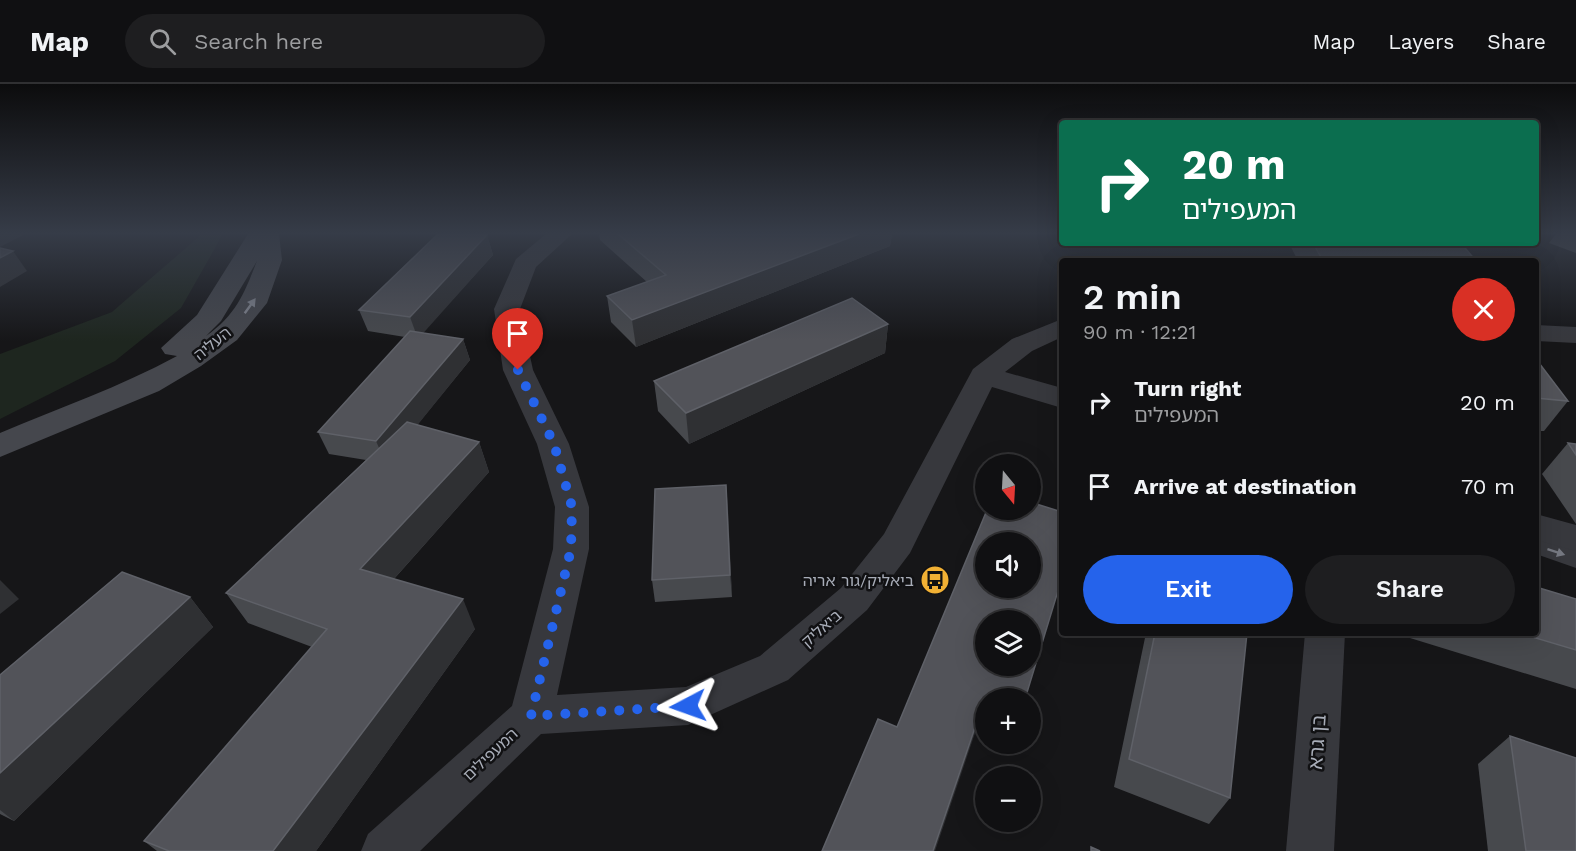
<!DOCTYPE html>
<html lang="en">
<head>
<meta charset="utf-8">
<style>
	:root { --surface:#101012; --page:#1e1e20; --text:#f1f3f6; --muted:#9c9d9f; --line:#303032; --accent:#2563eb }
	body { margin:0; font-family:"Work Sans","Noto Sans Hebrew",sans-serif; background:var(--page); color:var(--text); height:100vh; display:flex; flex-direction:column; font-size:22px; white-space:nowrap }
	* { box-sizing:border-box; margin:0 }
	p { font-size:20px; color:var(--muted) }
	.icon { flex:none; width:33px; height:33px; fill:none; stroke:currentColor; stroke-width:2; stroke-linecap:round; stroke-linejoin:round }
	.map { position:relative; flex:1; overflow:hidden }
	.side { position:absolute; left:1059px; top:174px; width:480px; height:378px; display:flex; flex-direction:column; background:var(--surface); border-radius:6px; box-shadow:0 6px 24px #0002,0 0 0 2px var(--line) }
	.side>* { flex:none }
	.top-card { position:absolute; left:1059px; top:36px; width:480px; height:126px; border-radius:6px; box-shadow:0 6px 24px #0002,0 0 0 2px var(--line); background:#0b6e4f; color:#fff; overflow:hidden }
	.needle { width:39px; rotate:162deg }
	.fabs { position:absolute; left:975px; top:370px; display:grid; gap:12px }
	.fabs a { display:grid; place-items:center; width:66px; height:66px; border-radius:50%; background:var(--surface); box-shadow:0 6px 24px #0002,0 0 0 2px var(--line); font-size:30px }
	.pin { position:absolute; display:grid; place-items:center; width:51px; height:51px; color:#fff; margin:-62px -26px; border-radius:50% 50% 50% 0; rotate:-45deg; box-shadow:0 0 6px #0007 }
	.pin .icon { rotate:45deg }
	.me { position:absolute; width:66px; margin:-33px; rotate:266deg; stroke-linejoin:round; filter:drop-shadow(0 0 4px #0008) }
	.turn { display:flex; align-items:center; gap:21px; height:126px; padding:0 24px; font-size:27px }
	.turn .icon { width:78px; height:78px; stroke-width:2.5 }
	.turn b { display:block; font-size:42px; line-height:51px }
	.round { display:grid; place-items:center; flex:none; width:63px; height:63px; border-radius:32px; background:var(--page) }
	.overview { display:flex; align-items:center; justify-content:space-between; height:102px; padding:0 24px }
	h1 { font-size:36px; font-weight:600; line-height:45px }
	.button { display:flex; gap:12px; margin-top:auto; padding:12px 24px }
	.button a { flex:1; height:69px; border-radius:36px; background:var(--accent); color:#fff; font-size:24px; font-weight:600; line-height:69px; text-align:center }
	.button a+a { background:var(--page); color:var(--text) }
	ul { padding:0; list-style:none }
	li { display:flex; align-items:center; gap:18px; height:84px; padding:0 24px }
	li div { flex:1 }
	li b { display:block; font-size:22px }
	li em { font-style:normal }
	header { display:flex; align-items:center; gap:36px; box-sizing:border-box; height:84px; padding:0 30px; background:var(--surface); border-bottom:2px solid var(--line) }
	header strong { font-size:28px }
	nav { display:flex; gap:33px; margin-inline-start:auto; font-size:21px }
	.search { width:420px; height:54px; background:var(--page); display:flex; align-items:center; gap:15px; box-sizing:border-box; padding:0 21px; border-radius:33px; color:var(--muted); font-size:22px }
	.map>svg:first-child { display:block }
	.green { fill:#1e261f }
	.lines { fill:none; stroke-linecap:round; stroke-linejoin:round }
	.lane { fill:#37383d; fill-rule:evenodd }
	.street { fill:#37383d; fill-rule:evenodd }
	.secondary { fill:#45474d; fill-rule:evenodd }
	.wall { fill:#47494d }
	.shaded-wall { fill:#2f3033 }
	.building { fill:#525359; stroke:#5f6168; stroke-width:1.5; fill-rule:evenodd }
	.oneway { fill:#858993 }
	.oneway2 { fill:#757881 }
	.route { stroke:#2563eb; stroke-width:10; stroke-dasharray:0 18 }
	.labels { text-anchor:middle; stroke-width:5; stroke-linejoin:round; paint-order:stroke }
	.street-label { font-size:16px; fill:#a8adb8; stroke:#111113 }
	.poi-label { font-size:16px; fill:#a8adb8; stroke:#111113; text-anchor:end }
	.near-street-label { font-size:20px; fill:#a8adb8; stroke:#111113 }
</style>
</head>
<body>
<header>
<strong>Map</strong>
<div class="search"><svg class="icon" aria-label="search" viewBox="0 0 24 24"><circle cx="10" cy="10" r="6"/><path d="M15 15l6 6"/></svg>Search here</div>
<nav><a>Map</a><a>Layers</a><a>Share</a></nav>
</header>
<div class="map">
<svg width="1576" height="767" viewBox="0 0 1576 767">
	<rect width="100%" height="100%" fill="#161618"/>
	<polygon class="green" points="202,150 223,150 181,224 115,277 0,335 0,270 112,228"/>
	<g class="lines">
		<polygon class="lane" points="1536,452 1576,464 1576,484 1536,470"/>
		<g class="street">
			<polygon points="546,150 572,150 536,183 520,225 533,286 569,360 589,423 589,465 557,611 686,603 760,572 841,504 884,450 973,285 1012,255 1062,235 1062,253 1032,267 1005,288 1062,304 1062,324 992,303 910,469 867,526 788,596 688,641 541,650 420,767 361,767 368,750 512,622 553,465 555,423 537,360 503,286 494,225 516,175"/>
			<polygon points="1536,241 1576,243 1576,259 1536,257"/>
			<polygon points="1536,430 1576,441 1576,467 1536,456"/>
			<polygon points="1305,549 1345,549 1334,767 1286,767"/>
		</g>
		<path class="secondary" d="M248,150H279L282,176L267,219L237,256L201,282L159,307L0,373V349C59,324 120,303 177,272L165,270L161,264L197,231ZM257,177C244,210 236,231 206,252L221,237Z"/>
	</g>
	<g class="wall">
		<polygon points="599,150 892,150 890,162 636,263 611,238 607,212 647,198 600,156"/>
		<polygon points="1556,150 1576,150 1576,169 1549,159"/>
		<polygon points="487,151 493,171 422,249 463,255 470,276 417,341 479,358 489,388 394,495 475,545 316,767 157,767 144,757 312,563 248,539 226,509 366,376 329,370 318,348 405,253 368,247 359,226"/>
		<polygon points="1289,159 1461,159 1476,177 1298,177"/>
		<polygon points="888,240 885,269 689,360 658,327 654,297"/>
		<polygon points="1536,275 1568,317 1544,347 1536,347"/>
		<polygon points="1568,359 1576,360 1576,440 1542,390"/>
		<polygon points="726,401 732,513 655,518 652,496"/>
		<polygon points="190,513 213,543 14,737 0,730 0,591"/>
		<polygon points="1576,515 1576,605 1397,550 1397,549 1536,549"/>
		<polygon points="1146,549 1247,549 1230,714 1209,740 1114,703"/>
		<polygon points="986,615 986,653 975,649 897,643"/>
		<polygon points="1510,652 1576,767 1488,767 1478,680"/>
	</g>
	<g class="shaded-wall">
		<polygon points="0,150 25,150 0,163"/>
		<polygon points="859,150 892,150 890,162 636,263 632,236"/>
		<polygon points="487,151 493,171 418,255 410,233"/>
		<polygon points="13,167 27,187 0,203 0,174"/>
		<polygon points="888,240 885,269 689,360 686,329"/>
		<polygon points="463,255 470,276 386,380 376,357"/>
		<polygon points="479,358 489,388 376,515 360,485"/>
		<polygon points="726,401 728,423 732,513 730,491"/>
		<polygon points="0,496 19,515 0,530"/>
		<polygon points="190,513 213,543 14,737 0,726 0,689"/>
		<polygon points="463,515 475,545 316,767 273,767"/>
		<polygon points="983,620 975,649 935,767 933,767"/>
	</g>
	<g class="building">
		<polygon points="438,150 474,150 487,151 410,233 359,226"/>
		<polygon points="618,150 859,150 632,236 607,212 666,191"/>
		<polygon points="1313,159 1461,159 1476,177 1323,177"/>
		<polygon points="0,164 13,167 0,174"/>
		<polygon points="852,214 888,240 686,329 654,297"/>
		<polygon points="410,247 463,255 376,357 318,348"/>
		<polygon points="1536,275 1568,317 1536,314"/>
		<polygon points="407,338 479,358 360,485 463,515 273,767 169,767 144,757 327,545 226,509"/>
		<polygon points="1568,359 1576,360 1576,371"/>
		<polygon points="726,401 730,491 652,496 655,405"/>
		<path d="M1030,418L1062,428V494L1025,615H986V621L983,620L933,767H822L878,635L897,643L987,426H1030ZM986,459H1030V504H986ZM986,537H1030V582H986Z"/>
		<polygon points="122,488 190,513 0,689 0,591"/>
		<polygon points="1536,503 1576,515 1576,566 1519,549 1536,549"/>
		<polygon points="1155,549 1247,549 1230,714 1129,675"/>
		<polygon points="1510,652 1576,674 1576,767 1526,767"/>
		<polygon points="1091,763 1100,767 1091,767"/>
	</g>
	<defs><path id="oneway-solid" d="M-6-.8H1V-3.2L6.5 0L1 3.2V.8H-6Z" transform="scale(1.5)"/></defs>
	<use class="oneway" href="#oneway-solid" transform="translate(250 222) rotate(-54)"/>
	<use class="oneway2" href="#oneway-solid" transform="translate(1556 468) rotate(18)"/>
	<linearGradient id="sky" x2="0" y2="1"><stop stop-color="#0c0c0d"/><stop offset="0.58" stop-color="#363c48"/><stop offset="1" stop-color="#363c48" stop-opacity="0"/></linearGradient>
	<rect width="1576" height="257" fill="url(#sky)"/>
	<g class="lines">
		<polyline class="route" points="518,286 554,360 572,423 571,465 531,632 688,622"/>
	</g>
	<defs>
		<g id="bus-disc" transform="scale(1.5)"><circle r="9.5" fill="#f2b134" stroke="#111113"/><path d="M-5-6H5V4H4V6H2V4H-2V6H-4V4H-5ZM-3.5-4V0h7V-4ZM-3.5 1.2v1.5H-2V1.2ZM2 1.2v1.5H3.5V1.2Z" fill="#111"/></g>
	</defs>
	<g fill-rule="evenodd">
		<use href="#bus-disc" x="935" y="496"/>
	</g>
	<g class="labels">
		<g class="street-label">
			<text transform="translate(212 259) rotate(-39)" y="6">העליה</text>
			<text transform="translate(821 544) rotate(-41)" y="6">ביאליק</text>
			<text transform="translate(490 670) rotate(-43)" y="6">המעפילים</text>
		</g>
		<g class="poi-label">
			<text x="914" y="502">ביאליק/גור אריה</text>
		</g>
		<g class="near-street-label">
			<text transform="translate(1317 658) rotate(-86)" y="7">בן גרא</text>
		</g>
	</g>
</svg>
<div class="fabs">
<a><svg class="needle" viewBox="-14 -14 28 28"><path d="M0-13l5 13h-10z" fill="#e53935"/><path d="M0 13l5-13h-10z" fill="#9c9d9f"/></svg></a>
<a><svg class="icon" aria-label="sound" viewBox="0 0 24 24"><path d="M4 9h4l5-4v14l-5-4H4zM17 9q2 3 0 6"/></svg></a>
<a><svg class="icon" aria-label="layers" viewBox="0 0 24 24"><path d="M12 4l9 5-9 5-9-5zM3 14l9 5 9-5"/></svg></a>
<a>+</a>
<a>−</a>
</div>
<div class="pin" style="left:518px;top:286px;background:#d93025"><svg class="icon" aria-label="arrive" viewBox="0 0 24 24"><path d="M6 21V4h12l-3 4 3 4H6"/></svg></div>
<svg class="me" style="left:688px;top:622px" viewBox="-20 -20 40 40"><path d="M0-17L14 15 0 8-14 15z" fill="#2563eb" stroke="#fff" stroke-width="4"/></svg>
<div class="top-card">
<div class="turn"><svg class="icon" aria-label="right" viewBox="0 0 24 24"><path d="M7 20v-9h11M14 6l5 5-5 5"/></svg><div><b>20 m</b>המעפילים</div></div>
</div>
<section class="side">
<div class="overview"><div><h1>2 min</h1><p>90 m · 12:21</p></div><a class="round" style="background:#d93025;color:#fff"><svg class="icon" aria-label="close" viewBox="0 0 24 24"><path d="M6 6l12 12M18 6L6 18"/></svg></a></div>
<ul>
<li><svg class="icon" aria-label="right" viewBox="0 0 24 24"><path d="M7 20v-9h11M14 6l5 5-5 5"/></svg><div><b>Turn right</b><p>המעפילים</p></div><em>20 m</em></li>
<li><svg class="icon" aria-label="arrive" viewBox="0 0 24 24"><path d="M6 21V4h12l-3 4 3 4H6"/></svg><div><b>Arrive at destination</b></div><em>70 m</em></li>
</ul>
<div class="button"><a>Exit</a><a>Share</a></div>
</section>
</div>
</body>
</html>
